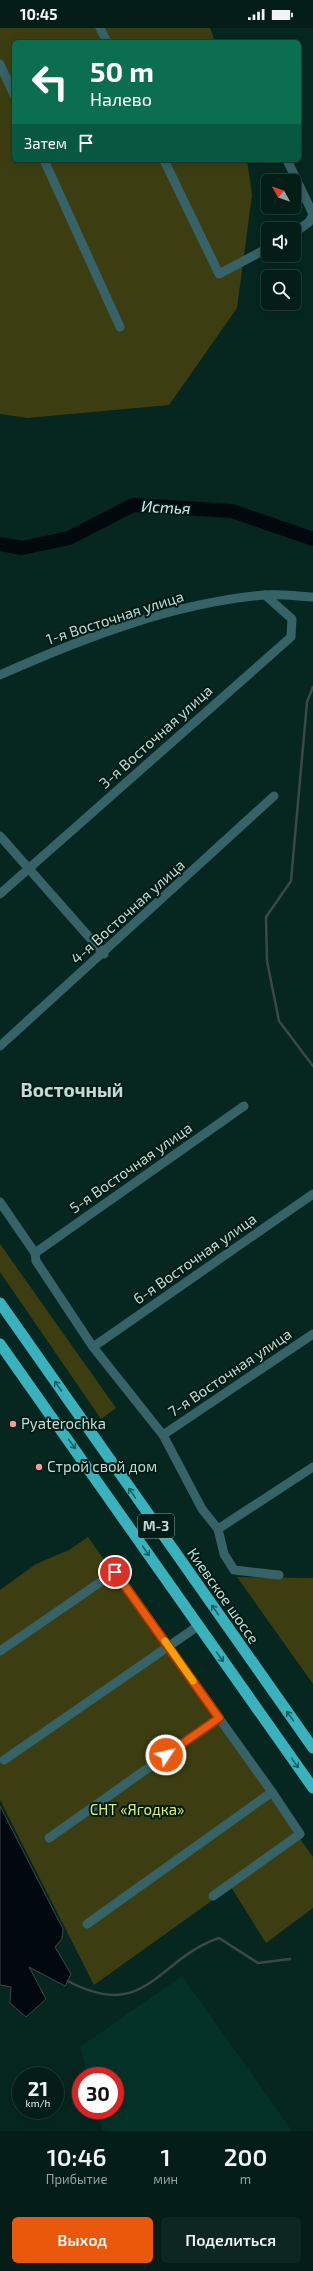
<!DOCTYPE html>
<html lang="ru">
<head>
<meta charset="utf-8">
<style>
	:root { --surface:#041d17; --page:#0d2620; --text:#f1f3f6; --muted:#97a2a1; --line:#253b36; --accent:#ea580c }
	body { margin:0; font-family:"Exo 2",sans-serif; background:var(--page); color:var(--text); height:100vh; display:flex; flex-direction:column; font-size:15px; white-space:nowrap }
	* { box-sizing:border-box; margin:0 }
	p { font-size:13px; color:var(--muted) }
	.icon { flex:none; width:22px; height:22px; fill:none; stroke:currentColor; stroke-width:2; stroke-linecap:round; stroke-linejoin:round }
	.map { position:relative; height:2103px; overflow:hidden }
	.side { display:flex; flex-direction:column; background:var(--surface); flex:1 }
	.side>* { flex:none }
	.banner { position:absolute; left:12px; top:12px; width:289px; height:122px; border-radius:6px; box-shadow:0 2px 10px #0003,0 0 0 1px var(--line); background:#0b6e4f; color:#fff; overflow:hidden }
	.needle { width:26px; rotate:310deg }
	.controls { position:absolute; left:261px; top:146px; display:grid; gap:8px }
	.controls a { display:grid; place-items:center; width:40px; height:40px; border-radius:6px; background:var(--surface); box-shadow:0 2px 10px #0003,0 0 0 1px var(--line); font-size:20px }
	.speed { position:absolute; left:12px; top:2039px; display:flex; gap:8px; font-size:20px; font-weight:700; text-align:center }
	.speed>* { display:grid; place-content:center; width:52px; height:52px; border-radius:50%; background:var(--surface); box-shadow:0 2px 10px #0003,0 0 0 1px var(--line); line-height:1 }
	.speed small { font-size:10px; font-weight:400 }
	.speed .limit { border:6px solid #d22; background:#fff; color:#111 }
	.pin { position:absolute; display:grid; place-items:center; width:34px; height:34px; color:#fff; margin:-17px; border:2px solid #fff; border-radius:50%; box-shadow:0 1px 4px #0007 }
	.me { position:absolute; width:44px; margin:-22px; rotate:55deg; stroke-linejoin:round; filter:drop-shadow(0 0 3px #0008) }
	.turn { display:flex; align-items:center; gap:14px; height:84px; padding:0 12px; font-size:18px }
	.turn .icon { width:52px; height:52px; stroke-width:2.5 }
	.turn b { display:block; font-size:28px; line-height:34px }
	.then { display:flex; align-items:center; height:38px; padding:0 12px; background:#0003; gap:8px; font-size:15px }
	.eta { display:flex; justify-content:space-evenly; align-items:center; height:68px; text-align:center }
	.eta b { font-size:24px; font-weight:600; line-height:28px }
	.action { display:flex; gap:8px; margin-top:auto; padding:8px 12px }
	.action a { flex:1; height:46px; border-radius:6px; background:var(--accent); color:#fff; font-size:16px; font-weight:600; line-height:46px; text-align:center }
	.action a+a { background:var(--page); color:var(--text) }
	.status { display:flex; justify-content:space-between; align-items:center; height:28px; padding:0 20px; background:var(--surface); direction:ltr }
	.status svg { height:11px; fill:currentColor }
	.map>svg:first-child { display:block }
	.built { fill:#043228 }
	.green { fill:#3c3e11 }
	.water { fill:#01080e; stroke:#3c4749 }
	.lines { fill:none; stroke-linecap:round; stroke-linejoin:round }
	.stream { stroke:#3c4749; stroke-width:2.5 }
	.river { stroke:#01080e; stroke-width:14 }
	.minor { stroke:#356367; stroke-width:9 }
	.trunk { stroke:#3ab2bd; stroke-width:11 }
	.oneway { stroke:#1a6061 }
	.route-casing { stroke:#983908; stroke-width:10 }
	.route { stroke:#ea580c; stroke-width:7 }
	.slow { stroke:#f59e0b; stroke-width:7 }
	.poi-dot { fill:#f59b99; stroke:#001d15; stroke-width:1.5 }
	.labels { text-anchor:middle; stroke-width:4; stroke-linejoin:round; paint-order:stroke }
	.shield { fill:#001d15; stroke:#8ba19a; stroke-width:1 }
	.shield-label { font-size:14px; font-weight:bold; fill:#c7d9d3 }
	.street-label { font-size:15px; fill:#c7d9d3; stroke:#001d15 }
	.poi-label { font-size:15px; fill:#c7d9d3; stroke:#001d15; text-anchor:start }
	.park-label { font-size:15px; fill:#e3eb74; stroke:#001d15 }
	.water-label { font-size:16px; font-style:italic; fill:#d1e6f3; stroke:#001d15 }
	.district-label { font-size:19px; font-weight:bold; fill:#c7d9d3; stroke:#001d15 }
</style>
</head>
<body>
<div class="status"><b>10:45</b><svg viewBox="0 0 49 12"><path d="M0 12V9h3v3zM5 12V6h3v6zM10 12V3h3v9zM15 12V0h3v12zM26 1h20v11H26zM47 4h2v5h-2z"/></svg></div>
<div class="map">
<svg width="313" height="2103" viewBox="0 0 313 2103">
	<rect width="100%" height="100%" fill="#05271f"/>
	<polygon class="built" points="182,1948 292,2103 107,2103 102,2101 97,2082 115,2082 115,2048 88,2048 80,2019"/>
	<g class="green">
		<polygon points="0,0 210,0 215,14 14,14 14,132 247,132 252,167 237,280 169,377 27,390 0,386"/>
		<polygon points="0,1216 116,1380 101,1391 0,1244"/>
		<polygon points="88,1509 313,1829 313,1880 266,1915 231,1859 94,1957 0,1772 0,1562 36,1536 69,1522"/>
		<polygon points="237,1549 313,1550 313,1656"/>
	</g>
	<polygon class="water" points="0,1778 63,1901 62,1911 55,1919 71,1946 65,1958 29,1939 46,1971 26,1989 10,1975 11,1959 0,1957"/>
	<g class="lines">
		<g class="stream">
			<polyline points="313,659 307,674 291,853 266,889 267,933 279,993 313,1038"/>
			<path d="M68,1953C146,1995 157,1931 219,1910L258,1935L290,1931"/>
		</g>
		<polyline class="river" points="0,516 22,520 69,510 133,477 232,483 313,511"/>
		<g class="minor">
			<polyline points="100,0 107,14"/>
			<polyline points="0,36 14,67"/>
			<polyline points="44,132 120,299"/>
			<polyline points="164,132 219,246 268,220"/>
			<polyline points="287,132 313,186"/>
			<polyline points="294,205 309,194 313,187"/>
			<path d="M0,647C83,610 173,575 264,567C280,566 297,568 313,569"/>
			<polyline points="0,808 104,926"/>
			<polyline points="0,866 291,609 292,591 265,567"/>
			<polyline points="0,1018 274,768"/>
			<polyline points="0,1174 35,1225 36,1233 93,1319 163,1407 202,1481 218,1501 224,1526 234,1542 279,1547"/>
			<polyline points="35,1225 244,1078"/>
			<polyline points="93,1319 313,1166"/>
			<polyline points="163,1407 313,1306"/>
			<polyline points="218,1501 313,1439"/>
			<polyline points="0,1623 115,1544 219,1690 49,1810"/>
			<polyline points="4,1732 198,1598"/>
			<polyline points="213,1868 300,1806 272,1764"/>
			<polyline points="87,1896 272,1764 219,1690"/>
		</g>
		<g class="trunk">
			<polyline points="0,1275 313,1720"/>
			<polyline points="0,1316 313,1760"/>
		</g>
	</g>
	<defs><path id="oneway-shaft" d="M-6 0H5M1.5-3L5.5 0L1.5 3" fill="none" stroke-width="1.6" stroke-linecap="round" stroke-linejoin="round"/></defs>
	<g class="oneway">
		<use href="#oneway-shaft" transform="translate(58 1358) rotate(-125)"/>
		<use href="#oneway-shaft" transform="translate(72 1416) rotate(54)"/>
		<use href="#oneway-shaft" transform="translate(132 1465) rotate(-125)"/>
		<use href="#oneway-shaft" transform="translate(146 1523) rotate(55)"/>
		<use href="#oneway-shaft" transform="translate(215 1582) rotate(-125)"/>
		<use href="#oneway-shaft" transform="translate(220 1629) rotate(55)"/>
		<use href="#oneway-shaft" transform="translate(290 1688) rotate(-126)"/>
		<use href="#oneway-shaft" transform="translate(295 1735) rotate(55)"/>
	</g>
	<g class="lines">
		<g class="route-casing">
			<polyline id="route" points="115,1544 219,1690 166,1727"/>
		</g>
		<use href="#route" class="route"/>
		<polyline class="slow" points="165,1613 193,1653"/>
	</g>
	<g class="poi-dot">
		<circle cx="13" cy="1396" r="4"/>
		<circle cx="39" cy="1439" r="4"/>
	</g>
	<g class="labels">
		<rect class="shield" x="138" y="1486" width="36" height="24" rx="3"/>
		<g class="shield-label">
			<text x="156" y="1503">М-3</text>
		</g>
		<g class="street-label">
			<text transform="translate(115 590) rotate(-18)" y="5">1-я Восточная улица</text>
			<text transform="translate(156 709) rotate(-42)" y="5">3-я Восточная улица</text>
			<text transform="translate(128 884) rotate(-42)" y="5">4-я Восточная улица</text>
			<text transform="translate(131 1140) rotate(-35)" y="5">5-я Восточная улица</text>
			<text transform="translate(195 1231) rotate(-35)" y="5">6-я Восточная улица</text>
			<text transform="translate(230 1345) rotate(-34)" y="5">7-я Восточная улица</text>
			<text transform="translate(223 1568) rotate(55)" y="5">Киевское шоссе</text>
		</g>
		<g class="poi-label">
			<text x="21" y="1401">Pyaterochka</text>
			<text x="47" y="1444">Строй свой дом</text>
		</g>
		<g class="park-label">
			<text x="137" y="1787">СНТ «Ягодка»</text>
		</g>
		<g class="water-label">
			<text transform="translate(166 479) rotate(3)" y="6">Истья</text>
		</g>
		<g class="district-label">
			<text x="72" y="1069">Восточный</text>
		</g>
	</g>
</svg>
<div class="controls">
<a><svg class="needle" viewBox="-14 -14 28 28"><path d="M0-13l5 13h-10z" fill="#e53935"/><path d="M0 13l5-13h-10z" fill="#97a2a1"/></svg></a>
<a><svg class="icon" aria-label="sound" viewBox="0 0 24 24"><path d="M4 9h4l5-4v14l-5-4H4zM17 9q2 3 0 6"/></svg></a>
<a><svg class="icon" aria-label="search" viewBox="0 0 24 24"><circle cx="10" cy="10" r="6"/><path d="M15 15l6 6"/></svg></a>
</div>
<div class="speed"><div>21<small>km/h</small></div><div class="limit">30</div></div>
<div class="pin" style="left:115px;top:1544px;background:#d93025"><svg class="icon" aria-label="arrive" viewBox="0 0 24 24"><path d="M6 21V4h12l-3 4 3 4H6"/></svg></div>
<svg class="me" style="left:166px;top:1727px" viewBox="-20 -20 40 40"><circle r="17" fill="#ea580c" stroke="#fff" stroke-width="3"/><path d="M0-11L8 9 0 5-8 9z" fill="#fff"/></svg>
<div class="banner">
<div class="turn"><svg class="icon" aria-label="left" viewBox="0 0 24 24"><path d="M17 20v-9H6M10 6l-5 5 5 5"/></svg><div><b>50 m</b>Налево</div></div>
<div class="then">Затем<svg class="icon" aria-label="arrive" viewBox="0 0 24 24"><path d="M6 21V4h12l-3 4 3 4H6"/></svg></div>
</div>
</div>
<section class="side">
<div class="eta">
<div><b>10:46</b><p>Прибытие</p></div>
<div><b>1</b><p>мин</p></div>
<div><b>200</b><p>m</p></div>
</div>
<div class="action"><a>Выход</a><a>Поделиться</a></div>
</section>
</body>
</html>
